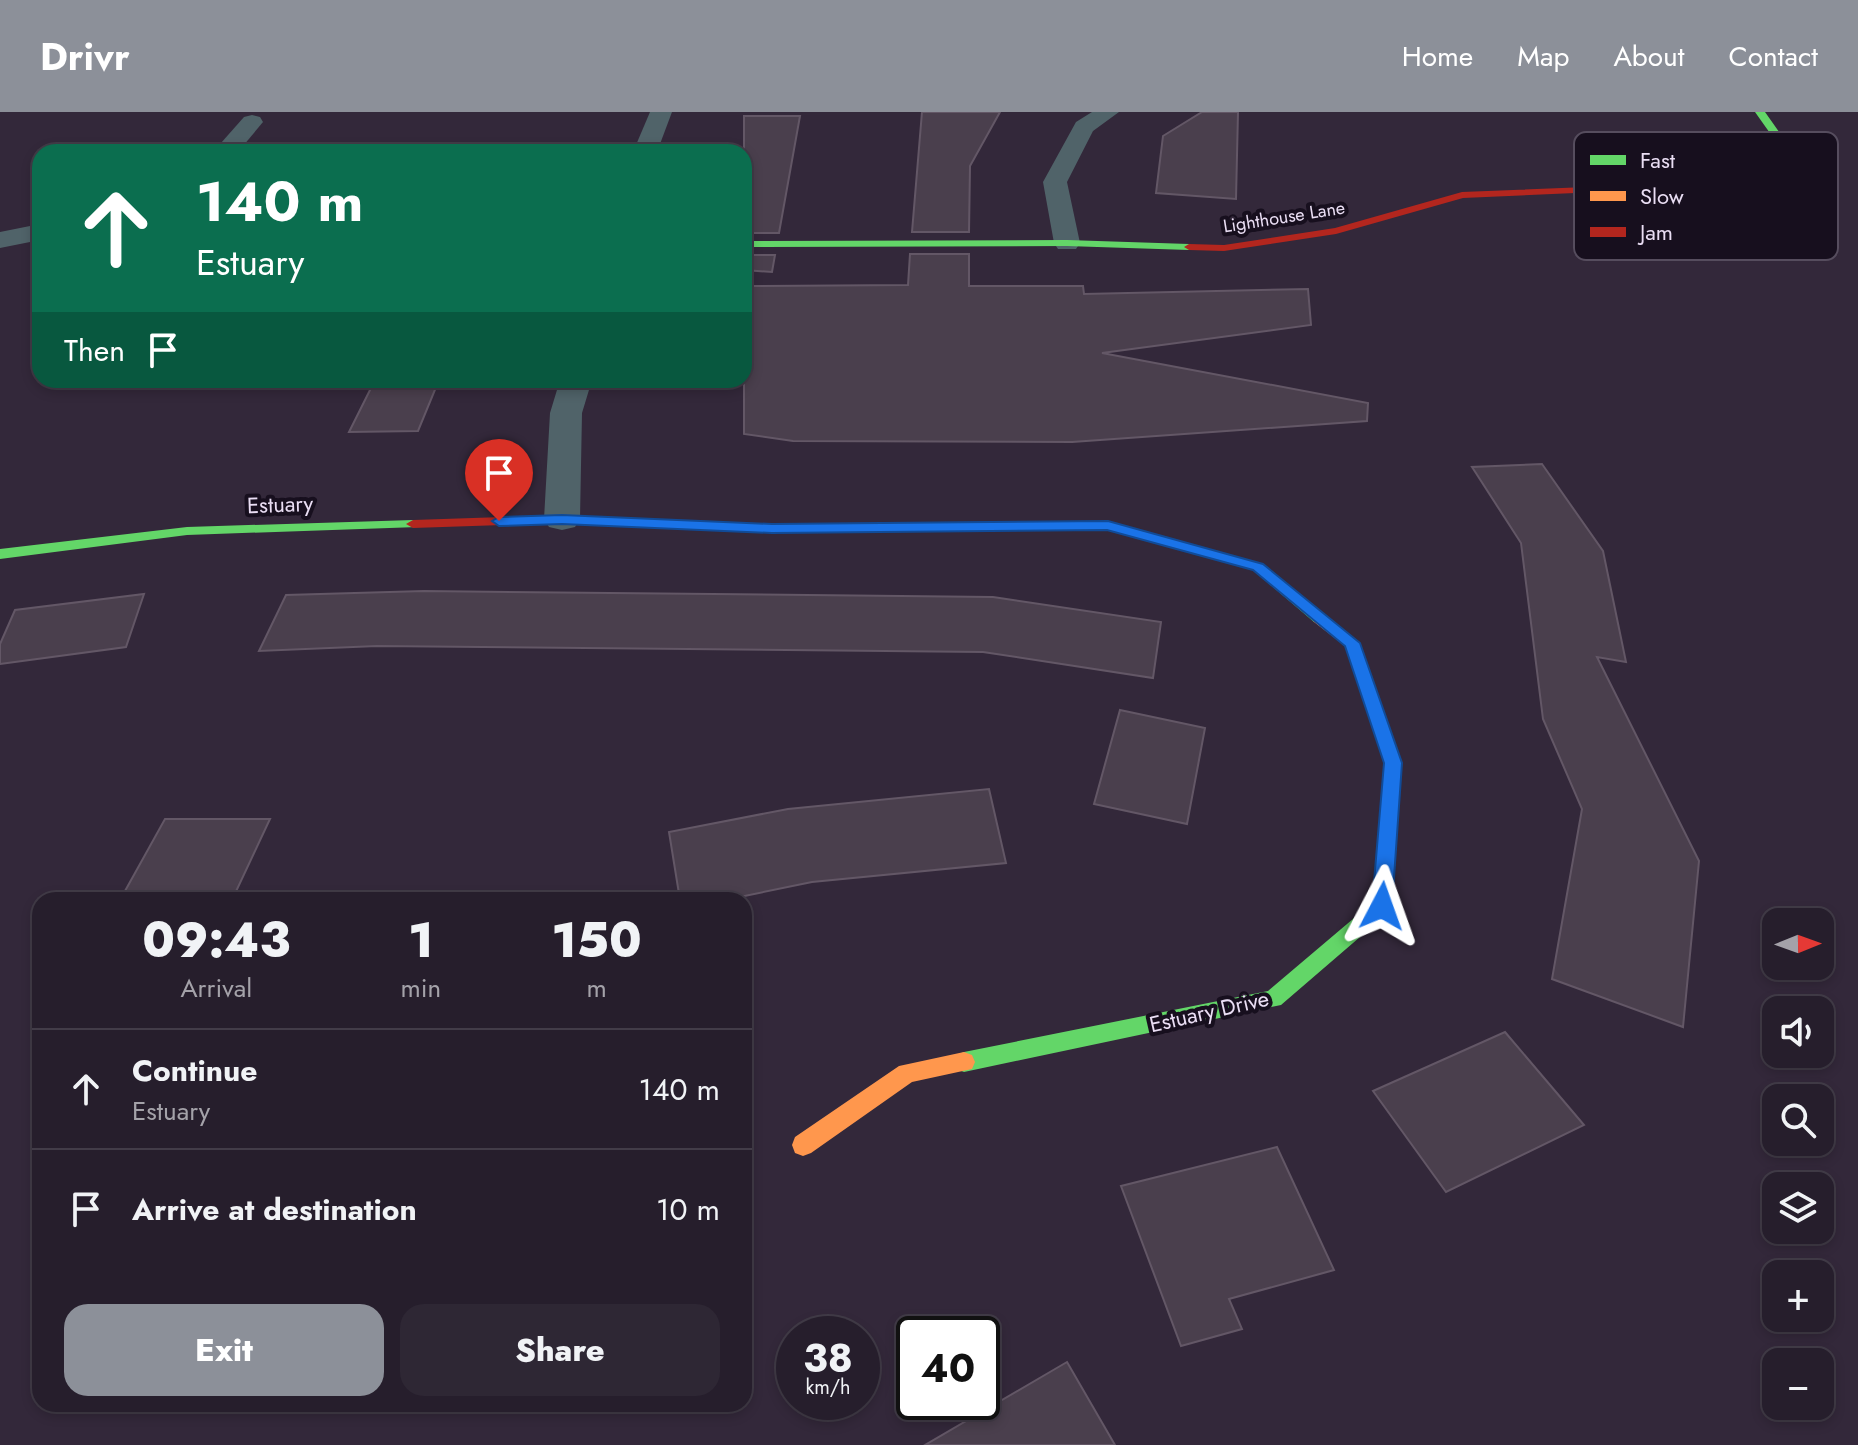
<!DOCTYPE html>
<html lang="en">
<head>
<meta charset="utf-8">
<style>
	:root { --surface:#261e2c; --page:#2e2734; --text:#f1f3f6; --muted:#a4a2a9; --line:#423c48; --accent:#8c9099 }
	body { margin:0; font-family:Jost,sans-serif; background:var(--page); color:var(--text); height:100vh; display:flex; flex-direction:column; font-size:30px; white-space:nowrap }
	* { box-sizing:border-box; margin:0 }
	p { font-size:26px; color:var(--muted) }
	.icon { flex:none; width:44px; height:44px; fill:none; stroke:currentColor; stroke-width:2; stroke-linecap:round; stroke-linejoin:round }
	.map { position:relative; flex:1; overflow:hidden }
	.details { position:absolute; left:32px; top:780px; width:720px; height:520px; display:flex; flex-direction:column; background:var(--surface); border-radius:24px; box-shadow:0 4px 12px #0003,0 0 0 2px var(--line) }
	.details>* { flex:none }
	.banner { position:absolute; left:32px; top:32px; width:720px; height:244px; border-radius:24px; box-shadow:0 4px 12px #0003,0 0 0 2px var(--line); background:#0b6e4f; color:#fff; overflow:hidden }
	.needle { width:52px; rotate:89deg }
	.tools { position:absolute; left:1762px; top:796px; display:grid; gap:16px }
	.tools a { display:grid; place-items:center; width:72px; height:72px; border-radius:16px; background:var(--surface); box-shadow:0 4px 12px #0003,0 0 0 2px var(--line); font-size:40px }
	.speed { position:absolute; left:776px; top:1204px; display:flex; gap:16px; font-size:40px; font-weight:700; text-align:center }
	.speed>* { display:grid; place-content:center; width:104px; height:104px; border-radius:50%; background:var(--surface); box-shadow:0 4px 12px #0003,0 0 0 2px var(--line); line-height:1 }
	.speed small { font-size:20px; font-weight:400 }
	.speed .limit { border:4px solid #111; border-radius:12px; background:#fff; color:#111 }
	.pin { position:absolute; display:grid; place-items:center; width:68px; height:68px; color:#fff; margin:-82px -34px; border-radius:50% 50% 50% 0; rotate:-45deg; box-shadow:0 0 8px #0007 }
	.pin .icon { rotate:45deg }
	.me { position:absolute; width:88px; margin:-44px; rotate:4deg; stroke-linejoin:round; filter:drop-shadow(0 0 6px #0008) }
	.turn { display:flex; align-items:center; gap:28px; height:168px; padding:0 32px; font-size:36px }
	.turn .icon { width:104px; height:104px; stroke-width:2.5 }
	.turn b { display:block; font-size:56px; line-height:68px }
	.then { display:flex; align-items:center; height:76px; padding:0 32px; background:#0003; gap:16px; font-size:30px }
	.eta { display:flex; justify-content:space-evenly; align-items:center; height:136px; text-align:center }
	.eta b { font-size:48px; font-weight:800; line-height:56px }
	.primary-button { display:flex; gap:16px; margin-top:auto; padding:16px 32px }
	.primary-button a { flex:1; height:92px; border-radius:24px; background:var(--accent); color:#fff; font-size:32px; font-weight:800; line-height:92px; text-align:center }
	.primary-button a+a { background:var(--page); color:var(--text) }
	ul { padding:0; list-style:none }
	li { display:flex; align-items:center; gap:24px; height:120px; padding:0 32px; border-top:2px solid var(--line) }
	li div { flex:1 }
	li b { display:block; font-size:30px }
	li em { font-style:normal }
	header { display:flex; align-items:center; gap:48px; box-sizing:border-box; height:112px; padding:0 40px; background:var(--accent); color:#fff }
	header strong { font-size:38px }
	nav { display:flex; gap:44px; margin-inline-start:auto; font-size:28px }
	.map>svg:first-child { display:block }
	.building { fill:#4a3f4d; stroke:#635766; stroke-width:2 }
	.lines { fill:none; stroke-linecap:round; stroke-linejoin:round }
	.street { fill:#506369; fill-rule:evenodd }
	.fast { fill:#63d668; fill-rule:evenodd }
	.slow { fill:#ff974d; fill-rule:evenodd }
	.jam { fill:#b3261e; fill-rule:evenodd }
	.route { fill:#1a73e8; stroke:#114b97; stroke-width:2 }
	.labels { text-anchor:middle; stroke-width:8; stroke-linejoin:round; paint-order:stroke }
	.far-street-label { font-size:18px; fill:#eadef4; stroke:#170f1e }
	.street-label { font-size:22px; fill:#eadef4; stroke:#170f1e }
	.key { fill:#170f1e; stroke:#564d5e; stroke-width:2 }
	.key-label { font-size:22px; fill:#eadef4 }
</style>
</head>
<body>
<header>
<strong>Drivr</strong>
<nav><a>Home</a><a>Map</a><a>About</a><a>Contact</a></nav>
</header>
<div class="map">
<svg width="1858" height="1333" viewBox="0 0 1858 1333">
	<rect width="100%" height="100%" fill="#33283a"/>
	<g class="building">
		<polygon points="922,0 1000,0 970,54 969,120 912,120"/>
		<polygon points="1202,0 1238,0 1236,87 1156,81 1163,24"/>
		<polygon points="744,4 800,4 779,121 744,121"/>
		<polygon points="910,142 969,142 969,174 1083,174 1084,182 1308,177 1311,213 1102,241 1368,291 1367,309 1072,330 793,329 744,322 744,174 908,173"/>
		<polygon points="744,143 775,143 772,160 744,158"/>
		<polygon points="375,268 439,268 418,319 349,320"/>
		<polygon points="1542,352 1603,439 1626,550 1597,545 1699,749 1683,915 1552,867 1582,697 1543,607 1521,431 1472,355"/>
		<polygon points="424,479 993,485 1161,510 1153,566 983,540 377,534 259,539 286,483"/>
		<polygon points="144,482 126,535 0,552 0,532 15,498"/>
		<polygon points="1120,598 1205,616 1187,712 1094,692"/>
		<polygon points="989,677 1006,751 812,770 725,788 680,788 669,720 788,697"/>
		<polygon points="165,707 270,707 232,788 120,788"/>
		<polygon points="1505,920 1584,1013 1446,1080 1373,979"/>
		<polygon points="1277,1035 1334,1158 1229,1187 1242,1217 1181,1234 1121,1074"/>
		<polygon points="1067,1250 1115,1333 925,1333"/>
	</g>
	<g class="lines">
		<g class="street">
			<polygon points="650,0 672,0 657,40 633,40"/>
			<polygon points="1092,0 1119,0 1093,19 1067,70 1080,131 1076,137 1058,137 1054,131 1043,70 1076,10"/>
			<polygon points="252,3 260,5 263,10 238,40 213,40 244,5"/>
			<polygon points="40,112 40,128 0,136 0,120"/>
			<polygon points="560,268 592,268 582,301 580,407 575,415 562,418 549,415 544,407 550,301"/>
		</g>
		<g class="fast">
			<polygon points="1755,0 1765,0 1782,24 1770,51 1658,77 1658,73 1763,47 1772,24"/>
			<polygon points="1067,128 1189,132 1194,135 1189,138 1067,134 744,135 744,129"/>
			<polygon points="413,408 420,412 418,415 187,423 0,447 0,437 187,415"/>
			<polygon points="1108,409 1263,452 1328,506 1326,510 1314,510 1253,458 1107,417 938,419 931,415 938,411"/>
			<polygon points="1383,776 1390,778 1393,784 1389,800 1281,893 964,960 956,957 953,950 956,943 964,940 1268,879 1373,790 1376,778"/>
		</g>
		<g class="slow">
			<polygon points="1320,501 1360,531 1402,651 1393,784 1390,790 1383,792 1376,790 1373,784 1384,651 1345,534 1314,510 1312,506"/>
			<polygon points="964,940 972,943 975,950 972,957 912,970 811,1041 803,1044 795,1041 792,1033 795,1025 899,954"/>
		</g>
		<g class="jam">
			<polygon points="1662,72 1666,73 1666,77 1463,86 1336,122 1224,139 1189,138 1184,135 1189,132 1224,133 1335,116 1462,80"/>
			<polygon points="562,403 772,413 938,411 945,415 938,419 772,421 562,411 413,416 406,412 413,408"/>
		</g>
	</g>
	<polygon class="route" points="562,403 772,412 1108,409 1263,452 1360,531 1402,651 1392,794 1389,800 1375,800 1372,794 1384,651 1345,534 1253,458 1107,418 772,421 562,412 499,414 492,409 499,405"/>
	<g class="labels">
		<g class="far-street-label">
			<text transform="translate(1284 105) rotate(-9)" y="6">Lighthouse Lane</text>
		</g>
		<g class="street-label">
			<text transform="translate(280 392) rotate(-2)" y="8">Estuary</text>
			<text transform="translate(1209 899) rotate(-13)" y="8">Estuary Drive</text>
		</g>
	</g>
	<rect x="1574" y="20" width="264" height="128" rx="12" class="key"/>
	<rect x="1590" y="43" width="36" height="10" fill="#63d668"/>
	<rect x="1590" y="79" width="36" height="10" fill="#ff974d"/>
	<rect x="1590" y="115" width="36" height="10" fill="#b3261e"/>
	<g class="key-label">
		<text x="1640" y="56">Fast</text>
		<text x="1640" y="92">Slow</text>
		<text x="1640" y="128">Jam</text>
	</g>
</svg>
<div class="tools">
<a><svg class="needle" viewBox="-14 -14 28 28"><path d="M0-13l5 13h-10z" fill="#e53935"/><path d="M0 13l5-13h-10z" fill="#a4a2a9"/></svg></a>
<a><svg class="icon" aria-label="sound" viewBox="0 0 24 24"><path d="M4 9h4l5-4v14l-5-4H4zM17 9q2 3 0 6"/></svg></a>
<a><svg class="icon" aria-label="search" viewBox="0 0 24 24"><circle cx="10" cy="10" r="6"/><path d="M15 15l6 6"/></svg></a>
<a><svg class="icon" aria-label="layers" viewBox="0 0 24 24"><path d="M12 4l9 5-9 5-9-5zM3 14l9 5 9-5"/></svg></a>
<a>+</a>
<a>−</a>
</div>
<div class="speed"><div>38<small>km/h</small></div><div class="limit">40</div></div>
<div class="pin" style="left:499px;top:409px;background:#d93025"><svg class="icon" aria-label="arrive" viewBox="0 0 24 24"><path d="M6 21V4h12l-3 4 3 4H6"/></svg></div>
<svg class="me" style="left:1382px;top:794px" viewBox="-20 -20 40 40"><path d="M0-17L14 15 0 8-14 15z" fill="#1a73e8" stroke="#fff" stroke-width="4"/></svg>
<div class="banner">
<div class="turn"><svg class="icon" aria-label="ahead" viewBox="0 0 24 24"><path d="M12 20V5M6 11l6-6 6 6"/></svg><div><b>140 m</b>Estuary</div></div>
<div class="then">Then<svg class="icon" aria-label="arrive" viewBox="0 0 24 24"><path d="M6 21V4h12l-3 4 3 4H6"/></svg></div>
</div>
<section class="details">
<div class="eta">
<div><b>09:43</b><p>Arrival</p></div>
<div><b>1</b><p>min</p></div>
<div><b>150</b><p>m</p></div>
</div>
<ul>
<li><svg class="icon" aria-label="ahead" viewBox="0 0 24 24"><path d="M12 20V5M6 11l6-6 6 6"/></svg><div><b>Continue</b><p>Estuary</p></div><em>140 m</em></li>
<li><svg class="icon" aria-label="arrive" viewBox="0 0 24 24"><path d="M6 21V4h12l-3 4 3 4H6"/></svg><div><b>Arrive at destination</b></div><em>10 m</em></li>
</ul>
<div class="primary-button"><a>Exit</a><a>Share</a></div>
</section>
</div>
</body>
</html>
